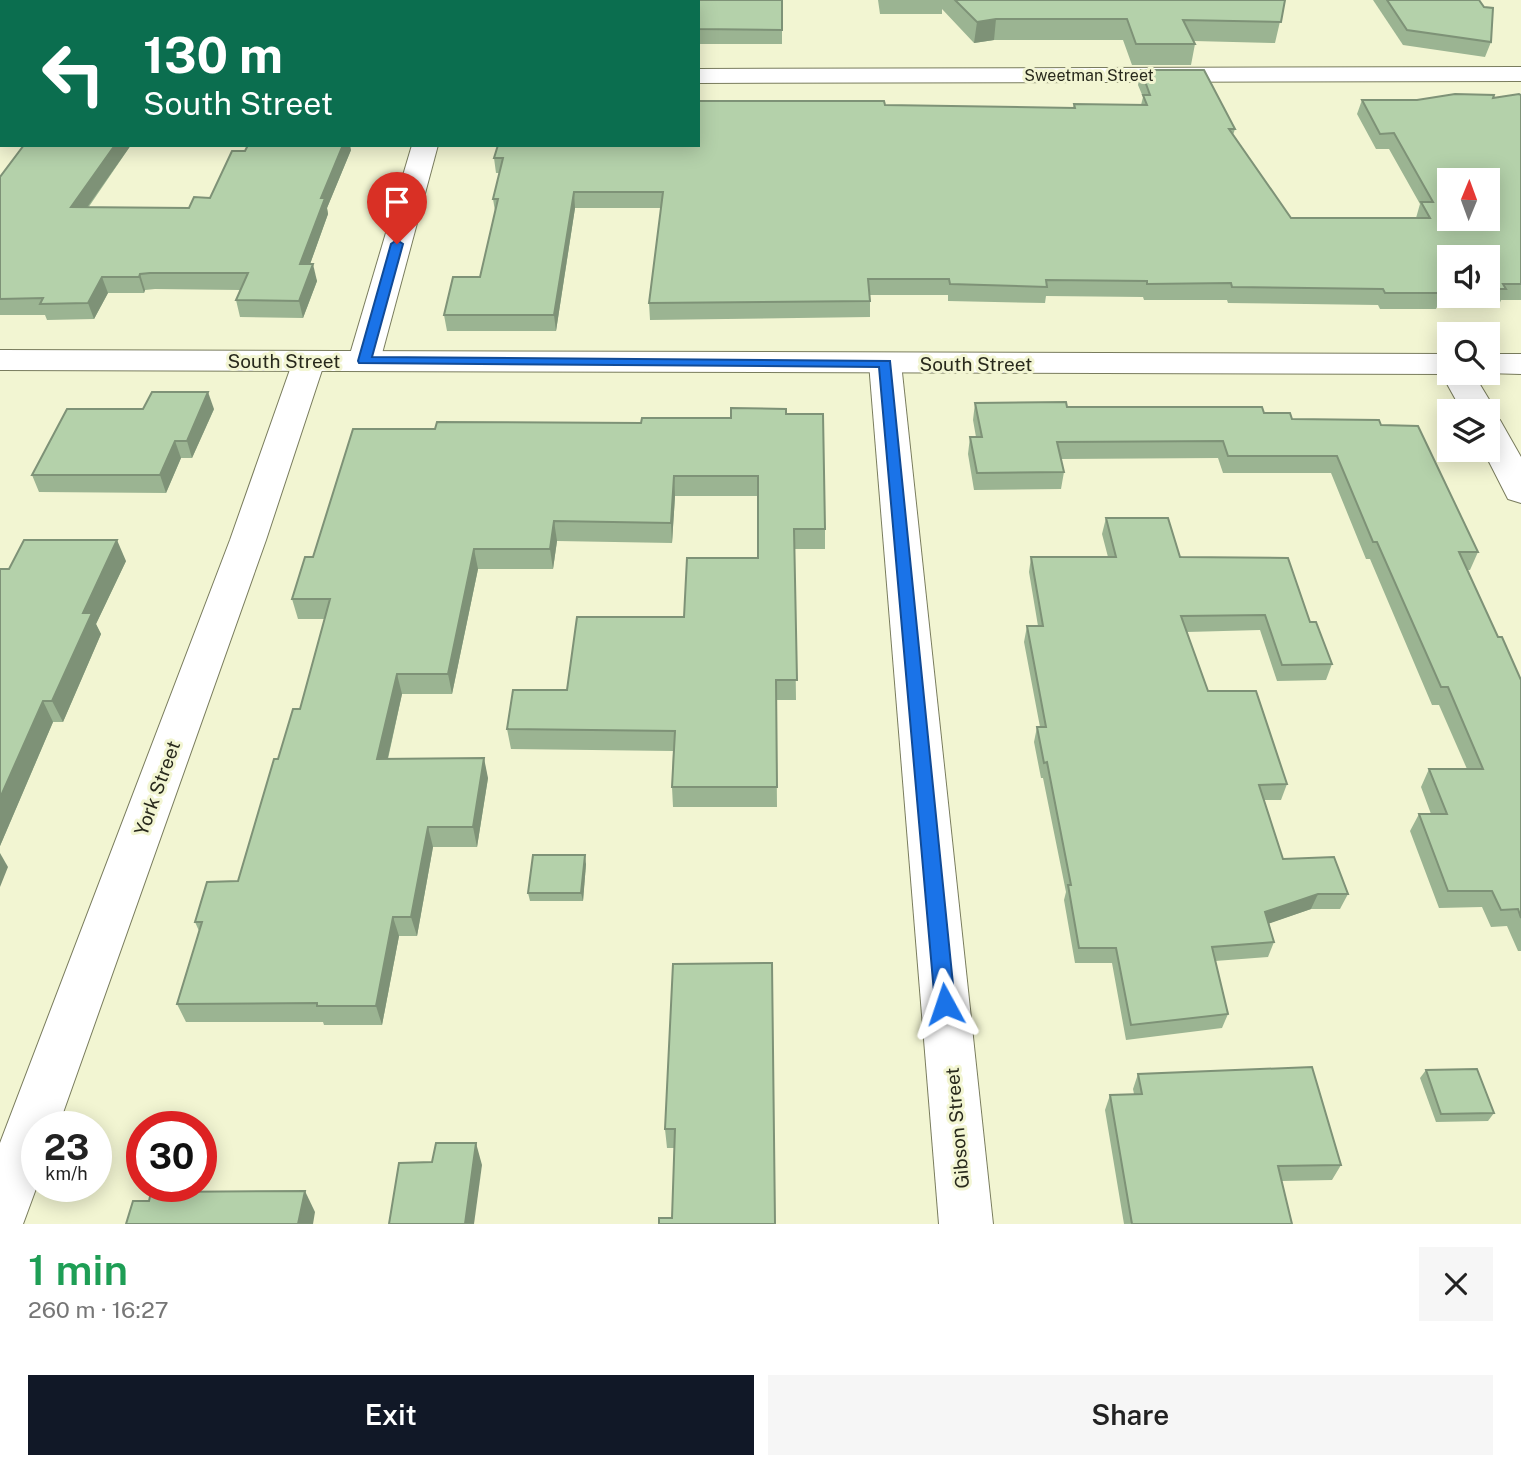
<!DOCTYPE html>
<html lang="en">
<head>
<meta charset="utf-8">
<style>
	:root { --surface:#fff; --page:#f6f6f6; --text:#222; --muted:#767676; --accent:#111827 }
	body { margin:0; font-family:"Public Sans",sans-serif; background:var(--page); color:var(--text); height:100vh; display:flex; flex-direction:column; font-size:26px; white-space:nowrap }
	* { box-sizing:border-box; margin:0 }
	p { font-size:23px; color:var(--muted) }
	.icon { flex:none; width:38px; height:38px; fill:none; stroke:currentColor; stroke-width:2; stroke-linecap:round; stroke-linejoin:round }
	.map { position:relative; height:1224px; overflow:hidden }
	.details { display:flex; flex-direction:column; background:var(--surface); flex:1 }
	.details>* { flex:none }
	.guide { position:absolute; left:0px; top:0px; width:700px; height:147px; box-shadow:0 4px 18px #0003; background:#0b6e4f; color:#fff; overflow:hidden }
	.needle { width:46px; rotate:1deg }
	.controls { position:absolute; left:1437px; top:168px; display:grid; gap:14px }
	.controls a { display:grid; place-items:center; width:63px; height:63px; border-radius:0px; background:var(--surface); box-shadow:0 4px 18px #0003; font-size:35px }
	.speed { position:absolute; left:21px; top:1111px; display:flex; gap:14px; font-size:35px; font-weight:700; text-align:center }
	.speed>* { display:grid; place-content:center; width:91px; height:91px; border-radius:50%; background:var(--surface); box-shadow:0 4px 18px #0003; line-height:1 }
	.speed small { font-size:18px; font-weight:400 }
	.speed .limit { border:10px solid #d22; background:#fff; color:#111 }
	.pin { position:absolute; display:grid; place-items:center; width:60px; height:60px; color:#fff; margin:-72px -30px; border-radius:50% 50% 50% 0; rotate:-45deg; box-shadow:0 0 7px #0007 }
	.pin .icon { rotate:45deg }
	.me { position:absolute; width:77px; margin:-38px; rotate:355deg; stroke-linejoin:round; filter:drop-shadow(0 0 5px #0008) }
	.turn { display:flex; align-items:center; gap:24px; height:147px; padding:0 28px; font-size:32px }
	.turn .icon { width:91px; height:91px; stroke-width:2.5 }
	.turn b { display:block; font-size:49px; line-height:60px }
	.round { display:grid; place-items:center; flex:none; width:74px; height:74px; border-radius:0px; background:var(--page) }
	.summary { display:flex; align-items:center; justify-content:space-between; height:119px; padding:0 28px }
	h1 { font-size:42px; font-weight:600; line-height:52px; color:#1e9e55 }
	.primary-button { display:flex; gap:14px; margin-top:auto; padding:14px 28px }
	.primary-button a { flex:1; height:80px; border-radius:0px; background:var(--accent); color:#fff; font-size:28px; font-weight:600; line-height:80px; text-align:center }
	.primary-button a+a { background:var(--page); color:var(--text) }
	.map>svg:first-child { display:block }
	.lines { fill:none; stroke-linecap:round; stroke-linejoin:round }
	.minor-casing { stroke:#797c5d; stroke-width:2 }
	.primary-casing { stroke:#797c5d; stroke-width:2 }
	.minor { fill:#fff; fill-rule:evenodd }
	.primary { fill:#fff; fill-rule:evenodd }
	.wall { fill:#9bb492; fill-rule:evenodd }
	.shaded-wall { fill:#7e9277 }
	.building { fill:#b4d1aa; stroke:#7e9277; stroke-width:2; fill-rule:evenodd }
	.route { fill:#1a73e8; stroke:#114b97; stroke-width:2 }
	.labels { text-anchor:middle; stroke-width:6; stroke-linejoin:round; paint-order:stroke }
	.far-street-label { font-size:16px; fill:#28291c; stroke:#f2f5d2 }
	.street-label { font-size:19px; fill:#28291c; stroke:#f2f5d2 }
</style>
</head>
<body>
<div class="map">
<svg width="1521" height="1224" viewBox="0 0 1521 1224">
	<rect width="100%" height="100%" fill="#f2f5d2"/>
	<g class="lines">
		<g class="minor-casing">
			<g id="minor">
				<polygon points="67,0 91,0 67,2"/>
				<polygon points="460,0 484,0 460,2"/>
				<polygon points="1521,67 1521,81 698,83 698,69"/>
				<polygon points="2,97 2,115 0,116 0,98"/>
				<polygon points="412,145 438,145 380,361 375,368 364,371 353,368 348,361"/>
				<polygon points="309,351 320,354 325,361 266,540 58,1127 37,1127 37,1186 23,1224 0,1224 0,1143 230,540 293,361 298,354"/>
				<polygon points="885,353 896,356 901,363 993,1224 939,1224 869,363 874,356"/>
				<polygon points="1449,365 1449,373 1473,373 1496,411 1491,417 1500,420 1521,457 1521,503 1508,499 1483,450 1488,450 1488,411 1462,411 1441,373"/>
			</g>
		</g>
		<g class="primary-casing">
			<g id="primary">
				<polygon points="0,350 1449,354 1449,373 1453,373 1449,374 0,370"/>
				<polygon points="1488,354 1521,354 1521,374 1484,373 1488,373"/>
			</g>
		</g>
		<use href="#minor" class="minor"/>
		<use href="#primary" class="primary"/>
	</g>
	<g class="wall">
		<polygon points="782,0 782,44 698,44 698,2"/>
		<polygon points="878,0 1285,0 1275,43 1194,41 1195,44 1191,65 1132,65 1123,40 994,40 974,43 942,9 942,14 880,14"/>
		<polygon points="1373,0 1479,0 1491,42 1485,57 1403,45"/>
		<path d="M1141,70L1235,129L1233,135L1291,218H1416L1420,204L1389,149H1376L1357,114L1362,100L1493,98L1521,95V300H1501L1499,305H1438L1436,309H1380L1378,305L1228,303L1227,300H1144L1143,297L1046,296L1045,303L948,301V295H870V317L650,320L649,303L661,208H575L556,331H447L444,315L480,277L495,211L493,199L500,173H496L494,158L885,105L1073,108L1074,104L1141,105L1143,97L1138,85ZM1449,257H1488V296H1449Z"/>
		<polygon points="131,145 88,208 189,208 210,198 351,150 327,208 328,214 310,264 317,281 303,318 240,317 236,300 240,290 155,289 145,290 144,293 108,293 94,319 47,320 45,315 0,315 0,177"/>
		<polygon points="975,403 1264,413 1292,419 1381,425 1478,552 1470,570 1467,570 1498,637 1521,680 1521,951 1518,951 1507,926 1491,927 1482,907 1439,908 1410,831 1419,814 1431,814 1421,787 1429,769 1467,769 1439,705 1432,705 1370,559 1366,559 1331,473 1223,473 1218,458 1061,459 1064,472 1061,489 974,490 968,454 970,437 976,437 973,420"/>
		<polygon points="214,409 192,458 181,458 166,493 39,492 32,475"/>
		<polygon points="786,414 825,529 825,549 794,549 796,700 776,700 777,807 673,807 672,787 673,751 511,749 507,729 684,617 758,558 758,496 675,496 672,543 557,541 553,569 478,569 452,694 402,694 388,759 488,778 477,847 433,847 417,936 399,936 382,1025 324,1025 323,1022 186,1022 177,1004 199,931 195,922 238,881 278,759 300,709 325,619 298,619 292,599 313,557 435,429 641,423"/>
		<polygon points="1106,518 1310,622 1332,664 1326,680 1277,681 1260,630 1187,632 1208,691 1287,784 1281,800 1264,800 1283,859 1348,894 1340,909 1311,909 1269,923 1274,942 1268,957 1215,961 1228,1014 1222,1028 1126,1040 1112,963 1075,963 1064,900 1066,892 1043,778 1041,778 1034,742 1037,727 1040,727 1024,642 1027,626 1038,626 1029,572 1031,557 1108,557 1102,534"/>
		<polygon points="126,561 96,624 101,634 63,722 53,722 0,846 9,569"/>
		<polygon points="586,864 583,901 530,901 528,893"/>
		<polygon points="673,964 775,1224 672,1218 674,1148 667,1148 665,1129"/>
		<polygon points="1426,1070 1494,1113 1488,1121 1436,1122 1420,1078"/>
		<polygon points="1138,1074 1341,1165 1332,1180 1281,1181 1292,1224 1124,1224 1105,1110 1110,1095 1134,1094 1133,1089"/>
	</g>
	<g class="shaded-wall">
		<polygon points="200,0 213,0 212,2 201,2"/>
		<polygon points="996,19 994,40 974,43 977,22"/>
		<polygon points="115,145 131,145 76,223 71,207"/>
		<polygon points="343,145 350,145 351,150 327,208 328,214 304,281 300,264 321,198"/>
		<polygon points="574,192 575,208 556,331 554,315"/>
		<polygon points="313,264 317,281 303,318 299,301"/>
		<polygon points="140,274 145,290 144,293 139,277"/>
		<polygon points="102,277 108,293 94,319 88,303"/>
		<polygon points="208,392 214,409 192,458 187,441"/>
		<polygon points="175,441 181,458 166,493 160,475"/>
		<polygon points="674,476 675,496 672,543 671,523"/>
		<polygon points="554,521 557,541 553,569 550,549"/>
		<polygon points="117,540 126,561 96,624 101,634 63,722 52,701 83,613"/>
		<polygon points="474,549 478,569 452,694 448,674"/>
		<polygon points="397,674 402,694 383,779 377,759"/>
		<polygon points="43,701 53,722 0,846 0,798"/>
		<polygon points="484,758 488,778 477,847 473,827"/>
		<polygon points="428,827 433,847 417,936 411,917"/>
		<polygon points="0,853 8,867 0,887"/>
		<polygon points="585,855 586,864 583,901 581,893"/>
		<polygon points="1318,894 1311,909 1259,927 1265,912"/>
		<polygon points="393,917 399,936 382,1025 376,1006"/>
		<polygon points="476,1143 482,1165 474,1224 465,1224"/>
		<polygon points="305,1191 315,1212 313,1224 298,1224"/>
	</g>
	<g class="building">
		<polygon points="124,0 197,0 196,2 123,2"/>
		<polygon points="313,0 400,0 399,2 312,2"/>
		<polygon points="535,0 782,0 782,30 698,29 698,2 534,2"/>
		<polygon points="955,0 1285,0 1281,22 1183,20 1195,44 1136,44 1127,19 996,19 977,22"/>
		<polygon points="1387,0 1479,0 1484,7 1493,8 1491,42 1407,30"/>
		<path d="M1141,70H1204L1235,129H1229L1291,218H1430L1421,202H1433L1394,133L1380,134L1362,100H1417L1455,94L1494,95L1493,98L1519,94L1521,95V284H1503L1506,289H1488V257H1449V289H1440L1442,293H1385L1383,289L1232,287L1231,283L1147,284V281L1046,280L1047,287L950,284L949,279H868L870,301L649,303L663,192H574L554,315H444L453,277H480L498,199H493L503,158H494L498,145H698V101H884L885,105L1075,108L1074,104L1147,105L1143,95H1150ZM1449,180H1488V219H1449Z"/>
		<polygon points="24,145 115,145 71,207 189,208 194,197 210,198 232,151 245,151 248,145 343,145 321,198 325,198 300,264 313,264 299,301 236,300 248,273 150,273 140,274 139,277 102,277 88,303 40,304 43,298 0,299 0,177"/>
		<polygon points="152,392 208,392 187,441 175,441 160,475 32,475 67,409 143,409"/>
		<polygon points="1066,402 1067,407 1262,407 1264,413 1290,413 1292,419 1379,420 1381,425 1418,426 1478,552 1459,552 1498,637 1502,637 1521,680 1521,918 1518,909 1501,910 1492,891 1448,891 1419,814 1447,814 1429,769 1483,769 1448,687 1441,687 1377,542 1373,542 1337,456 1228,456 1223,441 1057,442 1064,472 977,473 970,437 982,437 975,403"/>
		<polygon points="731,408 786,409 786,414 823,414 825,529 794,529 797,680 776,680 777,787 672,787 675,731 507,729 513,690 567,690 577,617 684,617 687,558 758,558 758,476 674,476 671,523 554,521 550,549 474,549 448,674 397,674 377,759 484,758 473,827 428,827 411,917 393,917 376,1006 317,1006 317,1003 177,1004 202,922 195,922 207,882 238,881 274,759 278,759 293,709 300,709 330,599 292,599 305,557 313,557 353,429 435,429 437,422 641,423 642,418 731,418"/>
		<polygon points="1106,518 1168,518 1180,557 1288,558 1310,622 1316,622 1332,664 1282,665 1265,615 1181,616 1208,691 1256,691 1287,784 1259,785 1283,859 1334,857 1348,894 1318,894 1265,912 1274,942 1212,947 1228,1014 1131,1025 1116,948 1079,948 1068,885 1071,885 1047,762 1044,763 1037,727 1046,727 1027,626 1043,626 1031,557 1116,557"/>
		<polygon points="24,540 117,540 83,613 92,613 52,701 43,701 0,798 0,569 9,569"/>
		<polygon points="533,855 585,855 581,893 528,893"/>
		<polygon points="772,963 775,1224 659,1224 659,1218 672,1218 675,1129 665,1129 673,964"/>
		<polygon points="1312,1067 1341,1165 1278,1166 1292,1224 1132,1224 1110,1095 1142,1094 1138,1074"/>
		<polygon points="1477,1069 1494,1113 1441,1114 1426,1070"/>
		<polygon points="436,1143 476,1143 465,1224 389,1224 399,1163 432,1162"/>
		<polygon points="305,1191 298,1224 126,1224 133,1201 149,1201 151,1192"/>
	</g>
	<polygon class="route" points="397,240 403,244 372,357 890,361 955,1004 952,1010 945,1013 938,1010 935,1004 879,367 359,363 358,361 391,244"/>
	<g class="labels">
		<g class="far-street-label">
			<text x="1089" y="81">Sweetman Street</text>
		</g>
		<g class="street-label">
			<text x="284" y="368">South Street</text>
			<text x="976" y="371">South Street</text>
			<text transform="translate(157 788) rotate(-70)" y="7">York Street</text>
			<text transform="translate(957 1128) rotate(-95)" y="7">Gibson Street</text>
		</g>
	</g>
</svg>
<div class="controls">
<a><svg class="needle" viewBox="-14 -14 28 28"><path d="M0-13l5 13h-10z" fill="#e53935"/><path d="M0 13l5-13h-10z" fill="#767676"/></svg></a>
<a><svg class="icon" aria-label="sound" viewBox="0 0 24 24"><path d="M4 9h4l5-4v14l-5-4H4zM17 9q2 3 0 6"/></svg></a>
<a><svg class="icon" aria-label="search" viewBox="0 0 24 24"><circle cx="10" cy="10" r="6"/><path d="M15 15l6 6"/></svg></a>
<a><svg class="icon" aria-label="layers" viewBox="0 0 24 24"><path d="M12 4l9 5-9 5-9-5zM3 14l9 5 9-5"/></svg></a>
</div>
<div class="speed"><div>23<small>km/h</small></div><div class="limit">30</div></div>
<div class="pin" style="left:397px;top:244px;background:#d93025"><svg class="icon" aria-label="arrive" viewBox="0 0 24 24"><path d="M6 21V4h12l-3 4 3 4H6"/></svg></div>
<svg class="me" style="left:945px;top:1004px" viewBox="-20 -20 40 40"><path d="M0-17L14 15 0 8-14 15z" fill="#1a73e8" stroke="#fff" stroke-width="4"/></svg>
<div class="guide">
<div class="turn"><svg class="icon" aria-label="left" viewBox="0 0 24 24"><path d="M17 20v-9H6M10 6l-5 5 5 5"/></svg><div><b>130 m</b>South Street</div></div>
</div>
</div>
<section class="details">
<div class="summary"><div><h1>1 min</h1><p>260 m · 16:27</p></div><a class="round"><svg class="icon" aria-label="close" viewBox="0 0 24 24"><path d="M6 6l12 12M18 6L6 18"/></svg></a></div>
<div class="primary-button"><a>Exit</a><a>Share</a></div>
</section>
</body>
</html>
